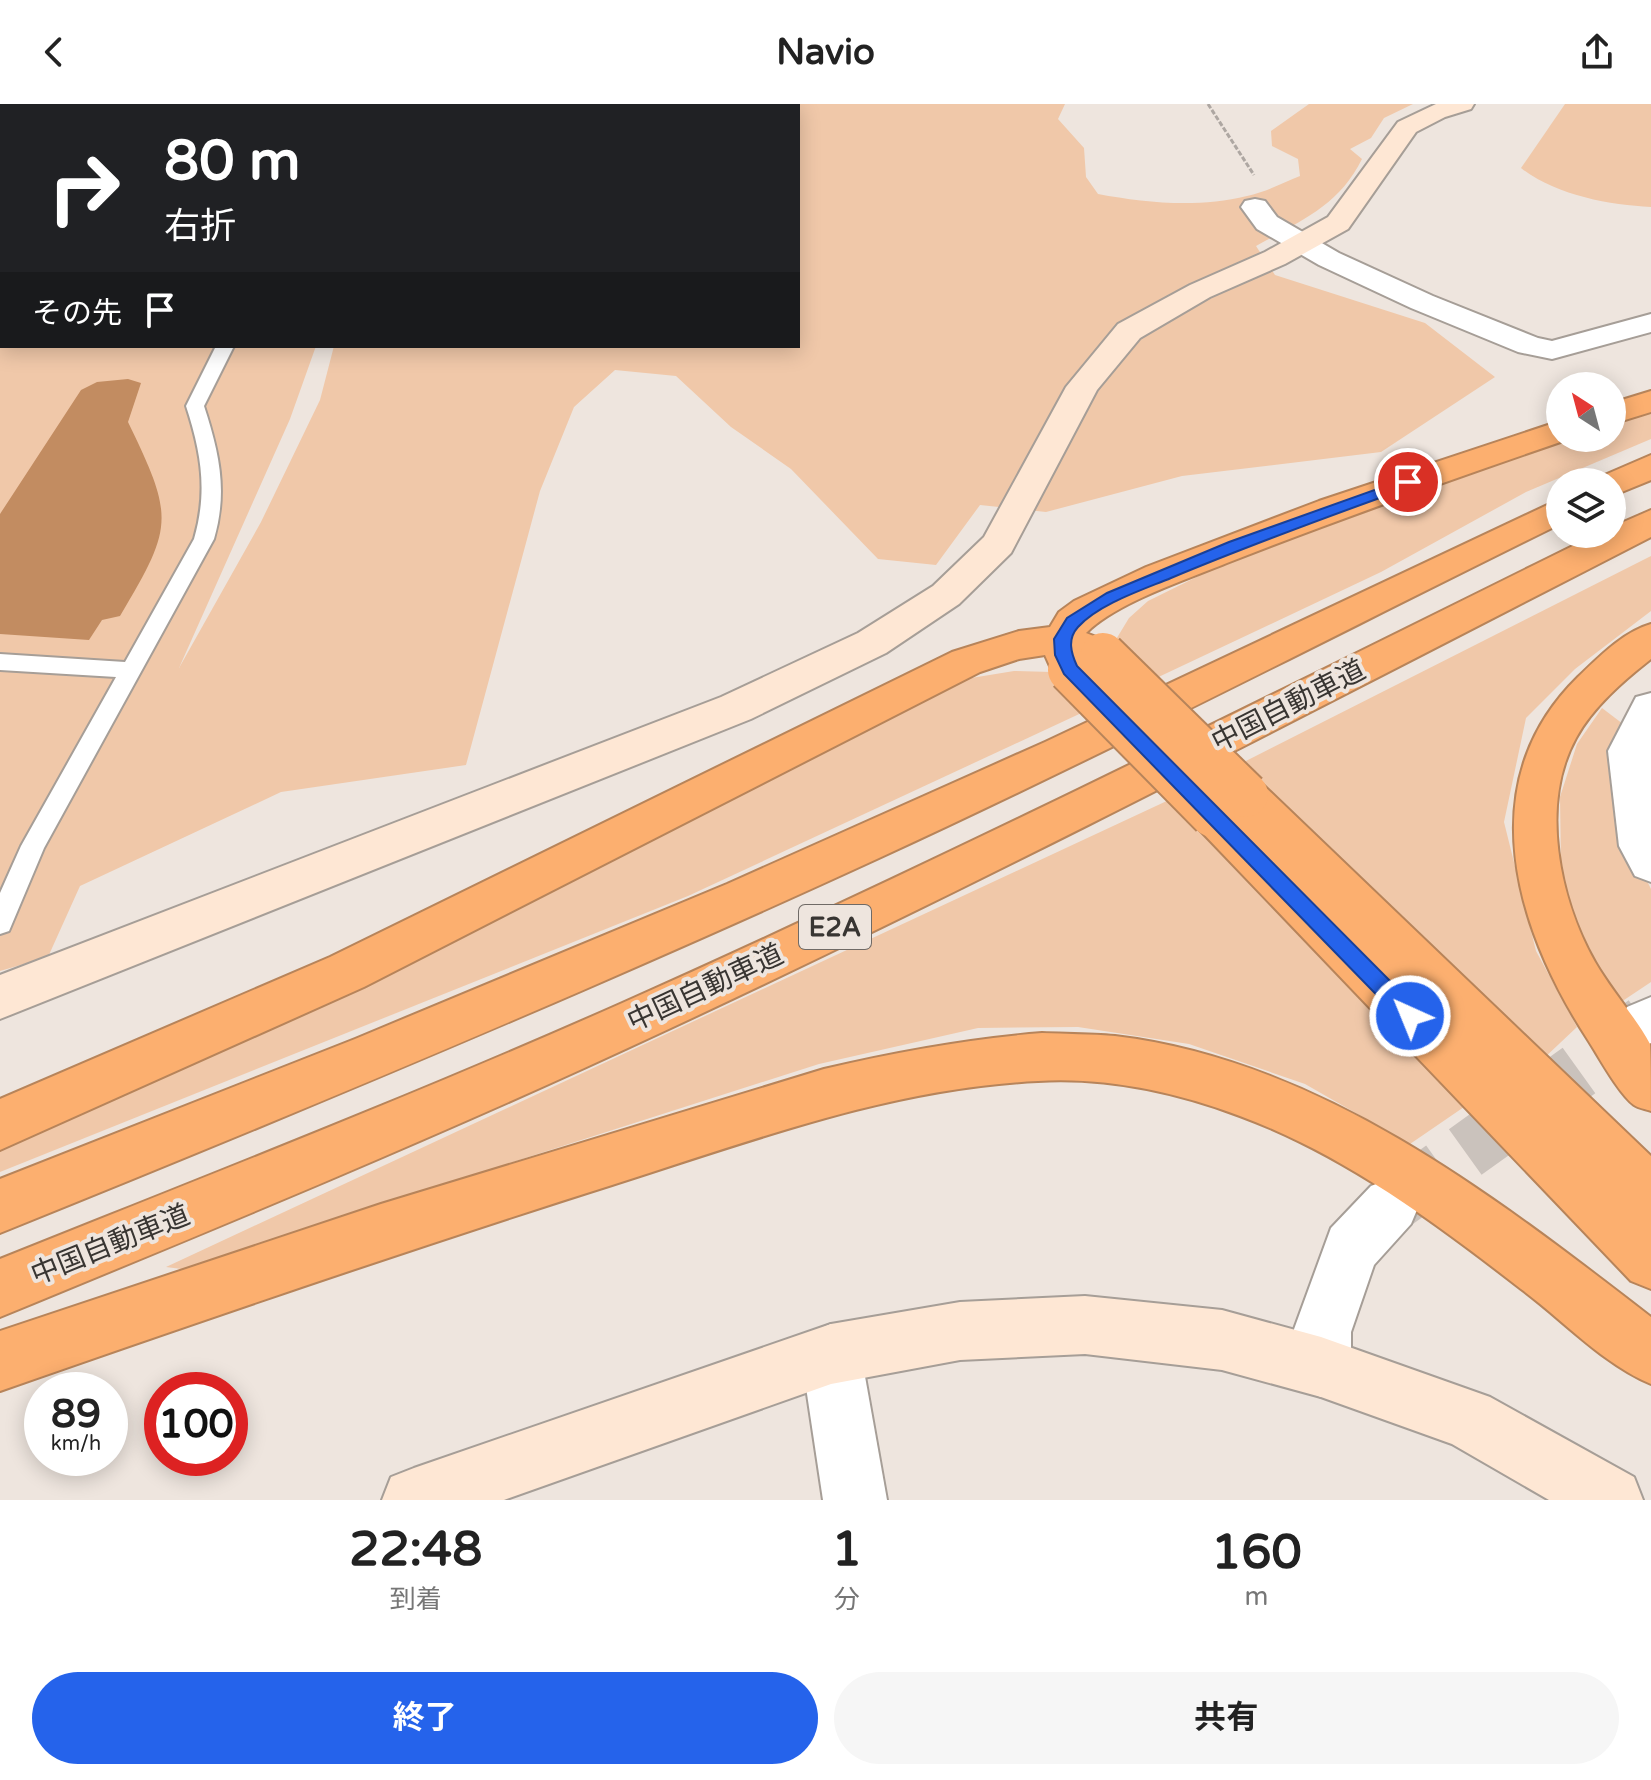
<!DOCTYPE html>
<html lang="ja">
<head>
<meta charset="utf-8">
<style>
	:root { --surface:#fff; --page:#f6f6f6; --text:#222; --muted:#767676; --accent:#2563eb }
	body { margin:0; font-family:"Varela Round","Noto Sans JP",sans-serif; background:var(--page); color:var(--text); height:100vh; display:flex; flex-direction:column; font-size:30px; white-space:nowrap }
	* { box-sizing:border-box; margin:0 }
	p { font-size:26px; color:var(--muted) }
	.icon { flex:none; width:44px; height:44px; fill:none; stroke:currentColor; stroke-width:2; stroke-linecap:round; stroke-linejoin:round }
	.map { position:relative; height:1396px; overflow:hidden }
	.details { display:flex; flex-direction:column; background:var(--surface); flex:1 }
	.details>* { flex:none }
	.banner { position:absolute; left:0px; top:0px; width:800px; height:244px; box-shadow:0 4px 20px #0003; background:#202124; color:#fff; overflow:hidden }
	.needle { width:52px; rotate:324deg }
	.fabs { position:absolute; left:1546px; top:268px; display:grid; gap:16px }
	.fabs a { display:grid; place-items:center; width:80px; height:80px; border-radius:50%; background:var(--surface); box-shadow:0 4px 20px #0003; font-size:40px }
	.speed { position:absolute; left:24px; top:1268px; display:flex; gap:16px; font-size:40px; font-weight:700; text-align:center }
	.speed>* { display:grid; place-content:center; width:104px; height:104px; border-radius:50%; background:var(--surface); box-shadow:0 4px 20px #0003; line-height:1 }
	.speed small { font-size:20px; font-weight:400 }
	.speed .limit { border:12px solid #d22; background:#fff; color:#111 }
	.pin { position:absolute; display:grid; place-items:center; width:68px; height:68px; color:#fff; margin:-34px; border:4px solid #fff; border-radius:50%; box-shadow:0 2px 8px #0007 }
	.me { position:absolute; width:88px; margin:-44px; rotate:316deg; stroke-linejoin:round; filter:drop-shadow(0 0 6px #0008) }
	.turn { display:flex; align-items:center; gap:28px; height:168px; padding:0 32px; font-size:36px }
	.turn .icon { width:104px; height:104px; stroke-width:2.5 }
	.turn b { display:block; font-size:56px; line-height:68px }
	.then { display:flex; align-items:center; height:76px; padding:0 32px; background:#0003; gap:16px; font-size:30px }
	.eta { display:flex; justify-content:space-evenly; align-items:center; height:136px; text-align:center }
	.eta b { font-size:48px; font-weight:700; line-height:56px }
	.primary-button { display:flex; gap:16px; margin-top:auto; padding:16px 32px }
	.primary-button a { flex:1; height:92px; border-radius:48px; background:var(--accent); color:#fff; font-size:32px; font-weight:700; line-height:92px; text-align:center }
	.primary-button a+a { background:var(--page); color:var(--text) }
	header { display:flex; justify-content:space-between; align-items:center; height:104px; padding:0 32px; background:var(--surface); font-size:36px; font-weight:700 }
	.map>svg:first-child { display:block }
	.green { fill:#f0c8a9 }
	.water { fill:#c28c61 }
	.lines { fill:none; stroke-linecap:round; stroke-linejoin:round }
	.street-tunnel { stroke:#cac2bc; stroke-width:56; stroke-dasharray:56 28; stroke-linecap:butt }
	.lane-casing { stroke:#a69e97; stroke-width:4 }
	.street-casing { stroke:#a69e97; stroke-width:4 }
	.secondary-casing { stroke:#a69e97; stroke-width:4 }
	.highway-casing { stroke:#b7845a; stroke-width:4 }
	.path { stroke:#aea7a2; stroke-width:3; stroke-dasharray:5 2; stroke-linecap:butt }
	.lane { fill:#fff; fill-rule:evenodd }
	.street { fill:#fff; fill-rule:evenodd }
	.secondary { fill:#fee7d4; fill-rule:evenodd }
	.highway { fill:#fcaf6f; fill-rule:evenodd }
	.highway-bridge-casing { stroke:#b7845a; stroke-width:48; stroke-linecap:butt }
	.highway-bridge { stroke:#fcaf6f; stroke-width:44 }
	.shaded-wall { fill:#938d88 }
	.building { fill:#d2cac3; stroke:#938d88; stroke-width:2 }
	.route { fill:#2563eb; stroke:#184099; stroke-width:2 }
	.labels { text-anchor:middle; stroke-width:8; stroke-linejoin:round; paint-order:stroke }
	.shield { fill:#eee5de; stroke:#6f6a66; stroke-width:2 }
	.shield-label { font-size:26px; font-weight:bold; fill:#383532 }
	.street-label { font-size:28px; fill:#383532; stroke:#eee5de }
</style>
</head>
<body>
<header><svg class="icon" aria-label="back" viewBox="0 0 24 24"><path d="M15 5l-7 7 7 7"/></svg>Navio<svg class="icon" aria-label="share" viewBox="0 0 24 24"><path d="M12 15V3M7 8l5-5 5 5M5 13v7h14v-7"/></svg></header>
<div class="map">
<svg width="1651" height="1396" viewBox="0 0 1651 1396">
	<rect width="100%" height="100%" fill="#eee5de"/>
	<g class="green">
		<path d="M0,0L142,2H2V242H316L290,315L179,564L261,418L320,296L334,242H798V2L213,0H1065L1058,15L1084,44L1086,73L1098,90C1146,99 1198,104 1247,92C1265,88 1283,79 1300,72L1298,55L1272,42L1271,27L1309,0H1413L1384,14L1371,34L1350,45L1362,55C1339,102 1300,117 1256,142L1275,171L1425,219L1495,273L1381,348L1182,372L1046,408L980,401L936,461L878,455L791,365L731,323L676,272L615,266L574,303L540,387L466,661L281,688L80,782L48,853L0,867Z"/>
		<path d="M1565,0H1651V103C1609,101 1555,91 1521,64Z"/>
		<polygon points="1651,307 1651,335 1526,388 1381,468 1150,577 1112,542 1129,514 1148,497 1223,460 1415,388 1573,334 1612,334 1612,321"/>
		<polygon points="1651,452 1651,507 1575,565 1526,614 1504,718 1536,847 1577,923 1542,956 1238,661"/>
		<polygon points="1014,567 1052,568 1090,605 688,792 0,1068 0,1041 959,576"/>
		<polygon points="1602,604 1623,620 1633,749 1651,785 1651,878 1615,902 1577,831 1561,762 1560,693 1577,640"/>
		<polygon points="1171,695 1464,1003 1410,1040 1305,980 1189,940 1078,923 978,924 819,960 519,1056 189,1166 166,1163"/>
	</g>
	<path class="water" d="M128,275L141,279L128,318C174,413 174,422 120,512L102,516L89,536L0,530V410L81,286L97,278Z"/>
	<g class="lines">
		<polyline class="street-tunnel" points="1397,1097 1645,919"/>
		<g class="lane-casing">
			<path id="lane" d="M216,242H234L204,302C219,348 228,387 214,435L44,744L9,827L0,830V789L21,742L116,573L0,566V550L125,558L194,435C208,387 201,348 186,302Z"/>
		</g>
		<g class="street-casing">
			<g id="street">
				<polygon points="1255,95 1265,97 1277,113 1339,149 1433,192 1538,234 1552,237 1651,210 1651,228 1552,255 1518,248 1411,204 1319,161 1257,125 1241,103 1245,97"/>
				<polygon points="1651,589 1651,778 1635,772 1619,742 1608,647 1636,593"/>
				<polygon points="1651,893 1651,939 1645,942 1627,935 1620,919 1627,903"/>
				<polygon points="1391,1074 1411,1082 1419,1101 1411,1120 1374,1161 1351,1228 1351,1263 1342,1284 1321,1293 1300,1284 1291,1263 1293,1228 1331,1124 1371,1082"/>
				<polygon points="831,1220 852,1229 861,1250 887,1396 823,1396 801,1250 810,1229"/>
			</g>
		</g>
		<g class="secondary-casing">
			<g id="secondary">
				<polygon points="1436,0 1474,0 1471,5 1445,13 1416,28 1348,125 1285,160 1210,193 1140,234 1097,286 1011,449 959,500 886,549 751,615 0,915 0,871 721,593 858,529 933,482 984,433 1066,283 1118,220 1190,181 1265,148 1328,113 1398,18"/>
				<polygon points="1085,1192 1222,1206 1321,1233 1490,1293 1634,1373 1643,1396 1549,1396 1452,1340 1321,1293 1222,1266 1085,1250 960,1256 831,1280 504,1396 382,1396 391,1373 414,1364 831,1220 960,1198"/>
			</g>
		</g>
		<g class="highway-casing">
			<g id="highway">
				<polygon points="1651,287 1651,308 1612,320 1612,299"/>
				<path d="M1560,317V334H1572C1456,374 1341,414 1227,459C1186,476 1117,498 1086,529L1117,541L1123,551L1117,561L1103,565L1086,560L1081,569L1067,573L1053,569L1045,551L1019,555L980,568L364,883L0,1046V995L330,853L952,548L1019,527L1050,523L1059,508L1074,497L1146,463L1319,397Z"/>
				<polygon points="1651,351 1651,376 1612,392 1612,378 1596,378 1600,373"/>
				<path d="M1560,395V420C1333,532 1109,648 879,754C590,887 295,1010 0,1129V1075L355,935L727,780L1045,638Z"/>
				<path d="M1651,406V433C1322,602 993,774 658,930C442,1031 221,1122 0,1213V1155C207,1072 415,991 620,900C950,753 1273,590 1597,430H1612V423Z"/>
				<path d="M1651,520V555C1623,577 1593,603 1576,634C1539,701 1560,796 1595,858C1611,886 1637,915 1650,940C1651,952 1651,992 1651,1007C1646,1005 1638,1004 1634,1001C1619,990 1599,953 1588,936C1516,825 1470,679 1578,573C1599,553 1623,528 1651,520Z"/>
				<polygon points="1246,674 1261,679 1651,1052 1651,1185 1631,1177 1197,723 1191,711 1197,699 1213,693 1228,698 1224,691 1231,679"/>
				<path d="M1042,929C1066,930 1091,930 1115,932C1319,956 1493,1091 1651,1213V1280C1603,1260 1563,1216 1521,1185C1435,1118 1343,1050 1240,1012C1176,988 1106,973 1038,977C890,984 751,1037 612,1081C407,1146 203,1216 0,1287V1227L381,1100L824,965C896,948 967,935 1042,929Z"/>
			</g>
		</g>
		<polyline class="path" points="1208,0 1254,71"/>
		<use href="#lane" class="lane"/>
		<use href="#street" class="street"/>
		<use href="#secondary" class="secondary"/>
		<use href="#highway" class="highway"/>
		<g class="highway-bridge-casing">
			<g id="highway-bridge">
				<polyline points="1103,551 1246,691"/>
				<polyline points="1070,566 1213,711"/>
			</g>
		</g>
		<use href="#highway-bridge" class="highway-bridge"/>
	</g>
	<polygon class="shaded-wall" points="0,87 2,87 2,116 0,117"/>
	<rect class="building" x="0" y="18" width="2" height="69"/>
	<path class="route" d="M1408,374L1415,378L1413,382C1332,411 1250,441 1171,474C1142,486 1099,500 1078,523C1067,535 1071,549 1077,562L1418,905L1421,912L1418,918L1410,921L1403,918L1064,570L1055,551L1054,535L1067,514L1107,489L1229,438Z"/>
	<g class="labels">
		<rect class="shield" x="799" y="801" width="72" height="44" rx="6"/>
		<g class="shield-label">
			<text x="835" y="832">E2A</text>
		</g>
		<g class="street-label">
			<text transform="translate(1288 601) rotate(-27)" y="10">中国自動車道</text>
			<text transform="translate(705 883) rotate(-25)" y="10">中国自動車道</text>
			<text transform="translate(110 1140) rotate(-22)" y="10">中国自動車道</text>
		</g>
	</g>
</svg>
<div class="fabs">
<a><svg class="needle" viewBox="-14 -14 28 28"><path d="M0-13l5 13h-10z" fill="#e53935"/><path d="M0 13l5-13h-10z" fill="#767676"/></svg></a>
<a><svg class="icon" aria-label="layers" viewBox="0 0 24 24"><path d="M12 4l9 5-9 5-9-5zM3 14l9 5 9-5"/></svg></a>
</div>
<div class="speed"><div>89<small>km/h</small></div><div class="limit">100</div></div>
<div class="pin" style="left:1408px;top:378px;background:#d93025"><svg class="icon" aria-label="arrive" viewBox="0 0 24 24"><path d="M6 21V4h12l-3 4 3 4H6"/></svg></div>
<svg class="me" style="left:1410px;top:912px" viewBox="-20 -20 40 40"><circle r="17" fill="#2563eb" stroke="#fff" stroke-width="3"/><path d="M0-11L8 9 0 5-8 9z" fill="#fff"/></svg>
<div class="banner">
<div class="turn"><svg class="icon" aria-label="right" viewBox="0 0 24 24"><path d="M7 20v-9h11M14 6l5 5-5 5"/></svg><div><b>80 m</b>右折</div></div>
<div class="then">その先<svg class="icon" aria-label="arrive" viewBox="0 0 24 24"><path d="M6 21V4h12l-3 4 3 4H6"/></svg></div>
</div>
</div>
<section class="details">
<div class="eta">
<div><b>22:48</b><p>到着</p></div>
<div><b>1</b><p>分</p></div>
<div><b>160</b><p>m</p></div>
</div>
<div class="primary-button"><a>終了</a><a>共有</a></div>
</section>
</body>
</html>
